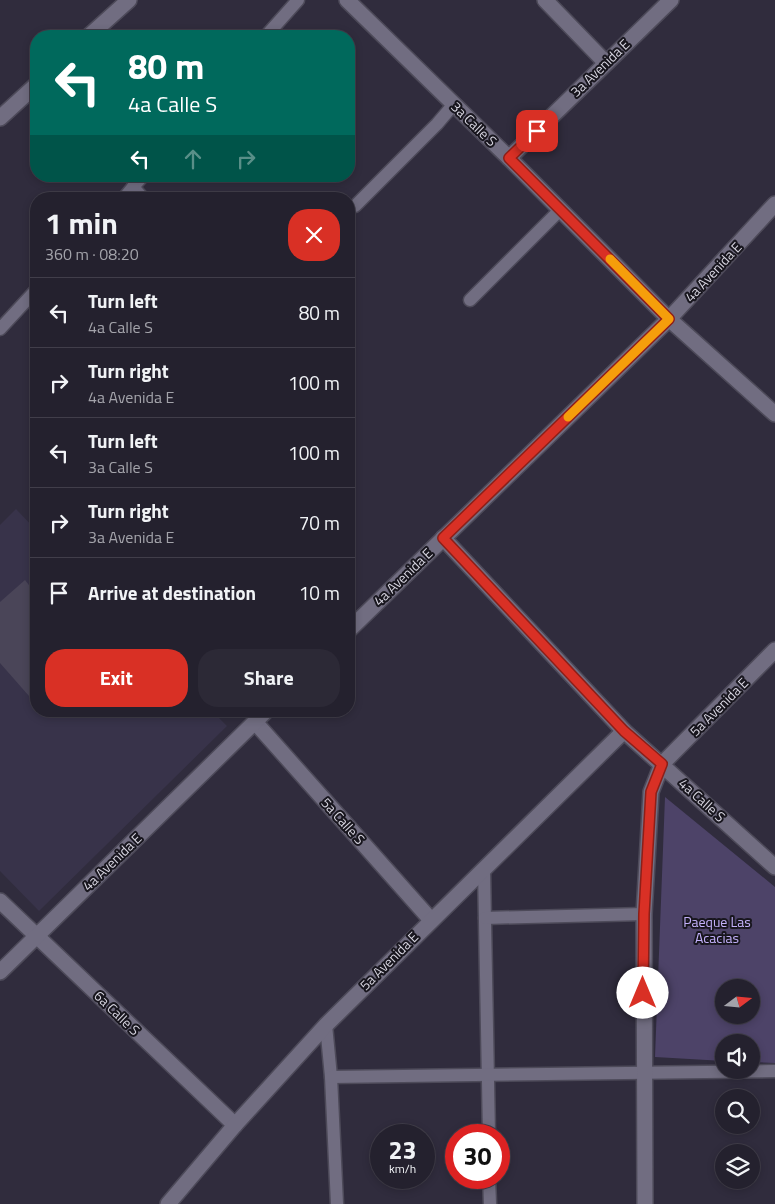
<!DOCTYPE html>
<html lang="en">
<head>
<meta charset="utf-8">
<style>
	:root { --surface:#24212e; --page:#2c2936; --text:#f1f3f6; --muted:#a3a3aa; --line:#413e4a; --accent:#d93025 }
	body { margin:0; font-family:"Titillium Web",sans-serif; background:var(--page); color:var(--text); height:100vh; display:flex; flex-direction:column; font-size:19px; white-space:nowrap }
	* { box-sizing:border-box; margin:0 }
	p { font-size:16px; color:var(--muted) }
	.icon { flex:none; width:28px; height:28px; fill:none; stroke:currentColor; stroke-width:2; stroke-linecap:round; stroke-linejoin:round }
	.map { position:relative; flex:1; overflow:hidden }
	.sheet { position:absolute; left:30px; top:192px; width:325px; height:525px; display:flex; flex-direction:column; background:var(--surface); border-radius:20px; box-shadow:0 2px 8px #0003,0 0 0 1px var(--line) }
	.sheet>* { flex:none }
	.guide { position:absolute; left:30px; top:30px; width:325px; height:152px; border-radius:20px; box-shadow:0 2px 8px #0003,0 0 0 1px var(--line); background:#00695c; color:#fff; overflow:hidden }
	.needle { width:32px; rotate:74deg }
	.controls { position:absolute; left:715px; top:979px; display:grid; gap:10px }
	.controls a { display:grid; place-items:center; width:45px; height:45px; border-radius:50%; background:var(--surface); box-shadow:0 2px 8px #0003,0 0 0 1px var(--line); font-size:25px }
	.speed { position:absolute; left:370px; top:1124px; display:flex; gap:10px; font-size:25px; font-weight:700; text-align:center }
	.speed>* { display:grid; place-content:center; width:65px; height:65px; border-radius:50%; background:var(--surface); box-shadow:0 2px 8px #0003,0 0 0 1px var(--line); line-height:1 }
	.speed small { font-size:12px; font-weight:400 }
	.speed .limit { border:8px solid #d22; background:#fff; color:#111 }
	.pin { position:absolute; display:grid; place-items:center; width:42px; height:42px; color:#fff; margin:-21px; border-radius:10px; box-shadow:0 2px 8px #0006 }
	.me { position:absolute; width:55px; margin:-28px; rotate:0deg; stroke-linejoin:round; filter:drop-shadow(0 0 4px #0008) }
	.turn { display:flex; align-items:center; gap:18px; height:105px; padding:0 15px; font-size:22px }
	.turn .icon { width:65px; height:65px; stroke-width:2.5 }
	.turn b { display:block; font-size:35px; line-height:42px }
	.lanes { display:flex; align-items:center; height:48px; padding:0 15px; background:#0003; justify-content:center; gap:25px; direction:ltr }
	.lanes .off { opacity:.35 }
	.round { display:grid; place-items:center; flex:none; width:52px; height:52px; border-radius:20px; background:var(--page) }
	.overview { display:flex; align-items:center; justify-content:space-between; height:85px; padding:0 15px }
	h1 { font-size:30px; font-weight:700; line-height:38px }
	.action { display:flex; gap:10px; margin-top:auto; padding:10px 15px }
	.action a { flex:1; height:58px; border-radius:20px; background:var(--accent); color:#fff; font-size:20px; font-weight:700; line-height:58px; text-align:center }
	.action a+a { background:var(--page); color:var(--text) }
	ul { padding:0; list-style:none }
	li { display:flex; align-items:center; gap:15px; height:70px; padding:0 15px; border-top:1px solid var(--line) }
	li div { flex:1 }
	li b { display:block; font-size:19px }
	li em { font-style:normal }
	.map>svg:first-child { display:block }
	.built { fill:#38334a }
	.green { fill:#4d4368; fill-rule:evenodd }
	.building { fill:#4a4558 }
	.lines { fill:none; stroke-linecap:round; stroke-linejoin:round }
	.service-casing { stroke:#4d4a59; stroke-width:15 }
	.minor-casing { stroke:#4d4a59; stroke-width:18 }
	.service { stroke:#716d81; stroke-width:12 }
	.minor { stroke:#716d81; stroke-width:15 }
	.route-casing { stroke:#8d1f18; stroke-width:12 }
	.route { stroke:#d93025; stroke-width:9 }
	.slow { stroke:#f59e0b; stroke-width:9 }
	.labels { text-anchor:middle; stroke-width:4; stroke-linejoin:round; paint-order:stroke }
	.street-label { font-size:14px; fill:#d7d5e0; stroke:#18161e }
	.park-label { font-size:14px; fill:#c3b1fa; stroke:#18161e }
</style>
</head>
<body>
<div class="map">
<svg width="775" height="1204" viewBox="0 0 775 1204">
	<rect width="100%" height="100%" fill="#302c3d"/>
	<polygon class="built" points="16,509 36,530 36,711 212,711 227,726 39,911 0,871 0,525"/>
	<path class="green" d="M665,797L775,887V1063L751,1062V1042H724V1061L655,1057ZM724,988H751V1015H724Z"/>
	<polygon class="building" points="25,580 36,594 36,704 0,663 0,602"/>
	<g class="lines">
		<g class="service-casing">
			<g id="service">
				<polyline points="266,36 298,0"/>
				<polyline points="143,176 133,187 144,199"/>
				<polyline points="123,199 133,187"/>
				<polyline points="355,206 437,124 454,104"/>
				<polyline points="470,300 560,210"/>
				<polyline points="0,329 36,290"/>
				<polyline points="484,869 489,1135"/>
				<polyline points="485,918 644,914"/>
				<polyline points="326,1025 331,1077 337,1204"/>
				<polyline points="331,1077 775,1071"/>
				<polyline points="489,1178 490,1204"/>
			</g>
		</g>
		<g class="minor-casing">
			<g id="minor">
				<polyline points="347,0 509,158 669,319 775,414"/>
				<polyline points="545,0 606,63"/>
				<polyline points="89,36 129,0"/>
				<polyline points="0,118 36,85"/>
				<polyline points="509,158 671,0"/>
				<polyline points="443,538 624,731 775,867"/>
				<polyline points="349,630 669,319 775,204"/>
				<polyline points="255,722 431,920"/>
				<polyline points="0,901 235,1125"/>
				<polyline points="0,972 266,711"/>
				<polyline points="168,1204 235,1125 326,1025 624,731"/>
				<polyline points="645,1204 644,914 651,792 662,764 775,650"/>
			</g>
		</g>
		<use href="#service" class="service"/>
		<use href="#minor" class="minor"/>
	</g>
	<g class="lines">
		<g class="route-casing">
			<polyline id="route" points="537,131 509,158 669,319 443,538 624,731 662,764 651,792 644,914 643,993"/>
		</g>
		<use href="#route" class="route"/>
		<polyline class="slow" points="568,417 669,319 610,259"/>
	</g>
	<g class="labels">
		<g class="street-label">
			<text transform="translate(600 68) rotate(-44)" y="5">3a Avenida E</text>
			<text transform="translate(474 124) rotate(44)" y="5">3a Calle S</text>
			<text transform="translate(713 272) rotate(-47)" y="5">4a Avenida E</text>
			<text transform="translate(403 577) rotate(-44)" y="5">4a Avenida E</text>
			<text transform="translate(719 707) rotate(-45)" y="5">5a Avenida E</text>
			<text transform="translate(702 800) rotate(42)" y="5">4a Calle S</text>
			<text transform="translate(343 821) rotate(48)" y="5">5a Calle S</text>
			<text transform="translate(112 862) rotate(-44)" y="5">4a Avenida E</text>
			<text transform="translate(389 961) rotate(-45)" y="5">5a Avenida E</text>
			<text transform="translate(117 1013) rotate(44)" y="5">6a Calle S</text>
		</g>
		<g class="park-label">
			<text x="717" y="927">Paeque Las<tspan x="717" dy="16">Acacias</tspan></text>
		</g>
	</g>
</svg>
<div class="controls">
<a><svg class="needle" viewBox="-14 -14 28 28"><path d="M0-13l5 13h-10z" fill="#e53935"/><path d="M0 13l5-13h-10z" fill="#a3a3aa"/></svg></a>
<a><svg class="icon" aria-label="sound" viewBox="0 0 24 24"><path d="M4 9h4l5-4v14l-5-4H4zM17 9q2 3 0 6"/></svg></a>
<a><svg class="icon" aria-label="search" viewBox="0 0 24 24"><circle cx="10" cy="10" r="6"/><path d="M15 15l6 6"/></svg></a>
<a><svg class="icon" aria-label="layers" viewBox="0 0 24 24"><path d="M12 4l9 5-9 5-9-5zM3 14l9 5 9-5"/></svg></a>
</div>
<div class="speed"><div>23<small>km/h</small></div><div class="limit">30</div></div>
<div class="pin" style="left:537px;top:131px;background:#d93025"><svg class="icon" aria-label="arrive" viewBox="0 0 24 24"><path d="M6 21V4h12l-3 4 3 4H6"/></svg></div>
<svg class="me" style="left:643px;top:993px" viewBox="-20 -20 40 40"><circle r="19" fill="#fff"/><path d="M0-13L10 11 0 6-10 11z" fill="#d93025"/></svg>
<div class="guide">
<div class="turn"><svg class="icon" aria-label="left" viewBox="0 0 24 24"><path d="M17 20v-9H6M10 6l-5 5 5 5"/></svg><div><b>80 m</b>4a Calle S</div></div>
<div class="lanes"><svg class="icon" aria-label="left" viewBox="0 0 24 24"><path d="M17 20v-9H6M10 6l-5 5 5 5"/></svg><svg class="icon off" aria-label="ahead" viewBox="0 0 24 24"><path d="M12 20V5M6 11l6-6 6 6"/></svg><svg class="icon off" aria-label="right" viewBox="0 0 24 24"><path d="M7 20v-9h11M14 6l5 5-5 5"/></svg></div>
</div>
<section class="sheet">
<div class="overview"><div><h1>1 min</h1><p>360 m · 08:20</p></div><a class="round" style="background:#d93025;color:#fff"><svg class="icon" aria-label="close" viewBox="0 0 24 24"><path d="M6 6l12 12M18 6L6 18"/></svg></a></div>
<ul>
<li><svg class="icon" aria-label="left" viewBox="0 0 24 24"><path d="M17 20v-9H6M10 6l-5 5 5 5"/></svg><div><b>Turn left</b><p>4a Calle S</p></div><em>80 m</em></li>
<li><svg class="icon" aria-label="right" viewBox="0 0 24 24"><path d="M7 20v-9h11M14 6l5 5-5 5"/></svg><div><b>Turn right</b><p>4a Avenida E</p></div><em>100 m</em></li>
<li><svg class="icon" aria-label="left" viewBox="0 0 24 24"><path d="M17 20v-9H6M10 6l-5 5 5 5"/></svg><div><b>Turn left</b><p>3a Calle S</p></div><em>100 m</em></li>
<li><svg class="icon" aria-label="right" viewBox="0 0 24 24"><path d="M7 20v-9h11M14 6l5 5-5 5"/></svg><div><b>Turn right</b><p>3a Avenida E</p></div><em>70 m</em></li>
<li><svg class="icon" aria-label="arrive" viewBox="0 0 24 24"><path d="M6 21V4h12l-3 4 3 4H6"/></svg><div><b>Arrive at destination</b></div><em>10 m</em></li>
</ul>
<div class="action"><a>Exit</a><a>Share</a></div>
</section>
</div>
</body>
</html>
